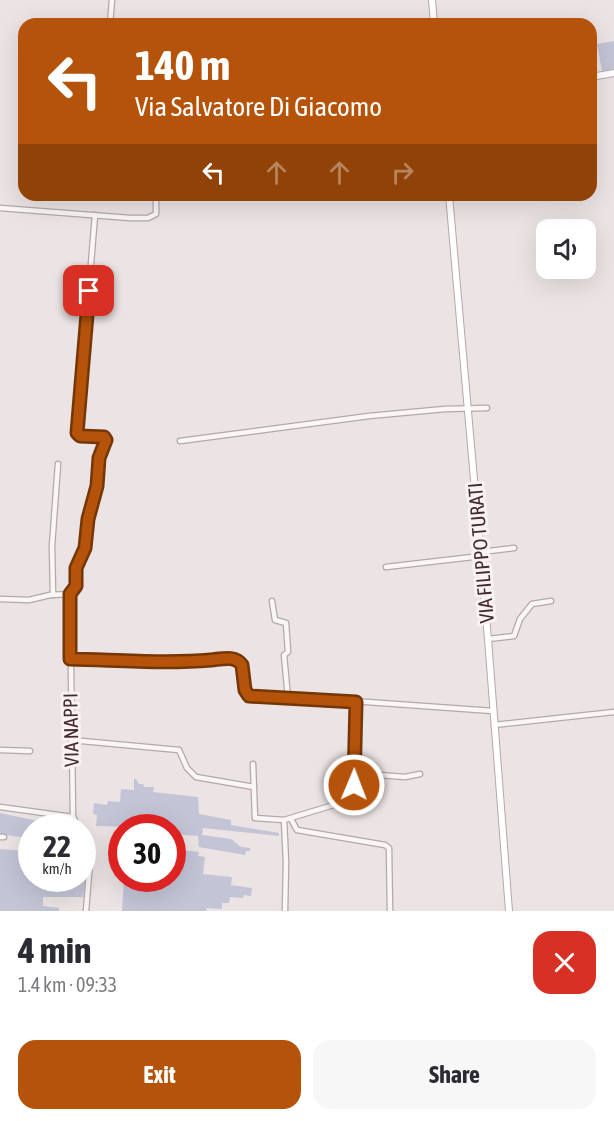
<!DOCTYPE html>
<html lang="en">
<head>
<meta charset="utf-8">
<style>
	:root { --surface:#fff; --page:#f7f7f7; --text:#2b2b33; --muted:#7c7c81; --accent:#b45309 }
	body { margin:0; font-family:"Asap Condensed",sans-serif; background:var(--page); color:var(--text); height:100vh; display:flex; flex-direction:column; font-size:22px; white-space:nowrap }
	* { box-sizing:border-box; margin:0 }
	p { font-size:20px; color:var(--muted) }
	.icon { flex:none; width:33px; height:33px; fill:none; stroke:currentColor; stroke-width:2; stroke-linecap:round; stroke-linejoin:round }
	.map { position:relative; height:911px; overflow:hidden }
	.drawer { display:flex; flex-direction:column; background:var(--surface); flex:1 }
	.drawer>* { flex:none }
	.guide { position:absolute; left:18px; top:18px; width:579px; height:183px; border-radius:18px; box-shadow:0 6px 24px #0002; background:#b45309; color:#fff; overflow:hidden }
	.fabs { position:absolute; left:536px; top:219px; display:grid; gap:12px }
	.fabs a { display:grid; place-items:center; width:60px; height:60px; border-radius:12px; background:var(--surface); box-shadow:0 6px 24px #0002; font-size:30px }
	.speed { position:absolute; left:18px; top:814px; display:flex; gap:12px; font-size:30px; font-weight:700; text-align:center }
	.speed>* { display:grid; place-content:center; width:78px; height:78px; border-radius:50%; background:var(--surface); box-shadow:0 6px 24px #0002; line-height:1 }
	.speed small { font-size:15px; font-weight:400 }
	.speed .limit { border:9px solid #d22; background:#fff; color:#111 }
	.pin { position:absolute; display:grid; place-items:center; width:51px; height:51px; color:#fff; margin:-26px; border-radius:12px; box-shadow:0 3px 9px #0006 }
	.me { position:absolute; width:66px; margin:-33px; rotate:1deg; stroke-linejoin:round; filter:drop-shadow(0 0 4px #0008) }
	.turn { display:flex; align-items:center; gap:21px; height:126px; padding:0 18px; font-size:27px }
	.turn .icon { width:78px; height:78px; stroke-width:2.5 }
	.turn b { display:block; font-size:42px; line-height:51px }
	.lanes { display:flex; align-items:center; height:57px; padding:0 18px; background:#0003; justify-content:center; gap:30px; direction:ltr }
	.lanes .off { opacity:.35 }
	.round { display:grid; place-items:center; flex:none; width:63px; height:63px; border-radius:18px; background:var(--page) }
	.head { display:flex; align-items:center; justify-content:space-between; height:102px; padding:0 18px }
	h1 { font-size:36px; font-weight:700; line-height:45px }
	.primary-button { display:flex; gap:12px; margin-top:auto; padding:12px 18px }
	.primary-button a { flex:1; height:69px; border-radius:18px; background:var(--accent); color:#fff; font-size:24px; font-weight:700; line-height:69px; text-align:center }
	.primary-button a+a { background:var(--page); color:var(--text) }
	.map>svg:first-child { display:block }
	.green { fill:#c3c4d6 }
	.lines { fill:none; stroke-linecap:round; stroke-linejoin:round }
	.street-casing { stroke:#b6a8a9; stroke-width:7 }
	.secondary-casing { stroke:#b6a8a9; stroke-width:8 }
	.street { stroke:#f9f6f6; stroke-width:4.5 }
	.secondary { stroke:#fff; stroke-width:6 }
	.route-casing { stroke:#753606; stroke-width:15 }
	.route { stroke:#b45309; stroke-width:10 }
	.labels { text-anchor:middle; stroke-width:6; stroke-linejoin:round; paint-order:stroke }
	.street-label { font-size:20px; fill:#442a2d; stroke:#f8f2f4 }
</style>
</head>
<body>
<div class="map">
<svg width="614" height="911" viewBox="0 0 614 911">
	<rect width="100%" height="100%" fill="#ebe3e4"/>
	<g class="green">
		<polygon points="614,41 614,69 602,71 597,44"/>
		<polygon points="134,779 136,779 139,784 143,784 144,787 154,787 153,792 198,797 199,814 231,820 231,825 279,833 279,836 203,828 202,835 231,839 241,847 250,848 250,851 246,851 245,855 199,847 198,836 173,834 172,828 96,826 97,815 93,814 94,803 107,805 108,801 120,802 121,789 134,790"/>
		<path d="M0,813L71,828H32V879H82L83,838C94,854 86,879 83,897H43V906L59,908V911H0V849L26,851L27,838L0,834Z"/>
		<polygon points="173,849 199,852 198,856 205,857 203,874 232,877 231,885 252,888 251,896 244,895 243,898 230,897 229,903 222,903 222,909 207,908 206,911 122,911 124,879 172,879"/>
	</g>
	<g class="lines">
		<g class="street-casing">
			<g id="street">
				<polyline points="110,24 112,0"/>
				<polyline points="0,208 130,218 148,218 156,214 156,195"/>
				<polyline points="180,441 369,416 445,409 487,408"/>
				<polyline points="481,552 514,548"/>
				<polyline points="386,567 481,556"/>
				<polyline points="70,594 76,586 76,568 85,548 88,520 97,486 99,458 106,440 104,437 80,436 77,433 95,215"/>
				<polyline points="70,594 73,816 78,828"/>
				<polyline points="53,595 52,546 58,464"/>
				<polyline points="0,599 29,600 50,595 70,594"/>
				<polyline points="272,601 275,620 286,623 288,652 284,655 288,698"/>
				<polyline points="488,639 514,636 520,619 532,604 551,601"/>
				<path d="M70,659L198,661L232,658C247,662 243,681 246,693L252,697L367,702L493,711"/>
				<polyline points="494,725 614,712"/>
				<polyline points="71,740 179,750 187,768 196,777 254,787"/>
				<polyline points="0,750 30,751"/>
				<polyline points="253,764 255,818 284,820"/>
				<polyline points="354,773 405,777 420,774"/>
				<polyline points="0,807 73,817"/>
				<polyline points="291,819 297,830 385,845 389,848 390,911"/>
				<polyline points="82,833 90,843 91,850 86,911"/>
				<polyline points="0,837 4,837"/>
				<polyline points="285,911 286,862 284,820 350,800 354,797 356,701"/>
			</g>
		</g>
		<g class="secondary-casing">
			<g id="secondary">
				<polyline points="432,0 434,24"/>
				<polyline points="591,77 614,73"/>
				<polyline points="449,195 488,639 509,911"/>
			</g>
		</g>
		<use href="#street" class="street"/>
		<use href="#secondary" class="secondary"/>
	</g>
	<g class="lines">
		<g class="route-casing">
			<path id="route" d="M89,291L77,433L80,436L104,437L106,440L99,458L97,486L88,519L85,548L76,568V586L70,594V659C117,660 165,664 211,660C222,659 235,655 242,665L245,690L249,696L356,702L354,785"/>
		</g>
		<use href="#route" class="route"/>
	</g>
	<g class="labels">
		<g class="street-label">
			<text transform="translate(481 553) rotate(-95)" y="7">VIA FILIPPO TURATI</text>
			<text transform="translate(71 730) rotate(-91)" y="7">VIA NAPPI</text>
		</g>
	</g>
</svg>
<div class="fabs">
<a><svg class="icon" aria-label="sound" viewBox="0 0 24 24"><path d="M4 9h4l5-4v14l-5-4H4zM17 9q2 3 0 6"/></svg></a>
</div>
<div class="speed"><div>22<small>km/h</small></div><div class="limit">30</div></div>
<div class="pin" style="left:89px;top:291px;background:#d93025"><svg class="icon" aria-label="arrive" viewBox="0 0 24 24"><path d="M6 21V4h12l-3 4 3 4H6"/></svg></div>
<svg class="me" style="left:354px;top:785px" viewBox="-20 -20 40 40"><circle r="17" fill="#b45309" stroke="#fff" stroke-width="3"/><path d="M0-11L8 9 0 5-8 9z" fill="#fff"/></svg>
<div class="guide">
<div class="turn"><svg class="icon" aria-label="left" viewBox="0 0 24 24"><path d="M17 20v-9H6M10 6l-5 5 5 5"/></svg><div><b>140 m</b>Via Salvatore Di Giacomo</div></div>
<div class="lanes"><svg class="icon" aria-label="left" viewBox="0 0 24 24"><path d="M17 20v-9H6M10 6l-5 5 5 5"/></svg><svg class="icon off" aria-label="ahead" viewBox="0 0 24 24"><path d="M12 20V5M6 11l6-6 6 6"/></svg><svg class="icon off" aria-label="ahead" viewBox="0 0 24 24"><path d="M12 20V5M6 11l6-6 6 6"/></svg><svg class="icon off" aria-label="right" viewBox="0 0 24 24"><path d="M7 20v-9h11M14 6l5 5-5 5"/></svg></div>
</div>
</div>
<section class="drawer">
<div class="head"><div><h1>4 min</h1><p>1.4 km · 09:33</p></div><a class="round" style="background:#d93025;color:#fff"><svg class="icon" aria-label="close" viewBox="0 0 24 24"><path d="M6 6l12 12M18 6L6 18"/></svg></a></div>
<div class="primary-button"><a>Exit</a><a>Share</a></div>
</section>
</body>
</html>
